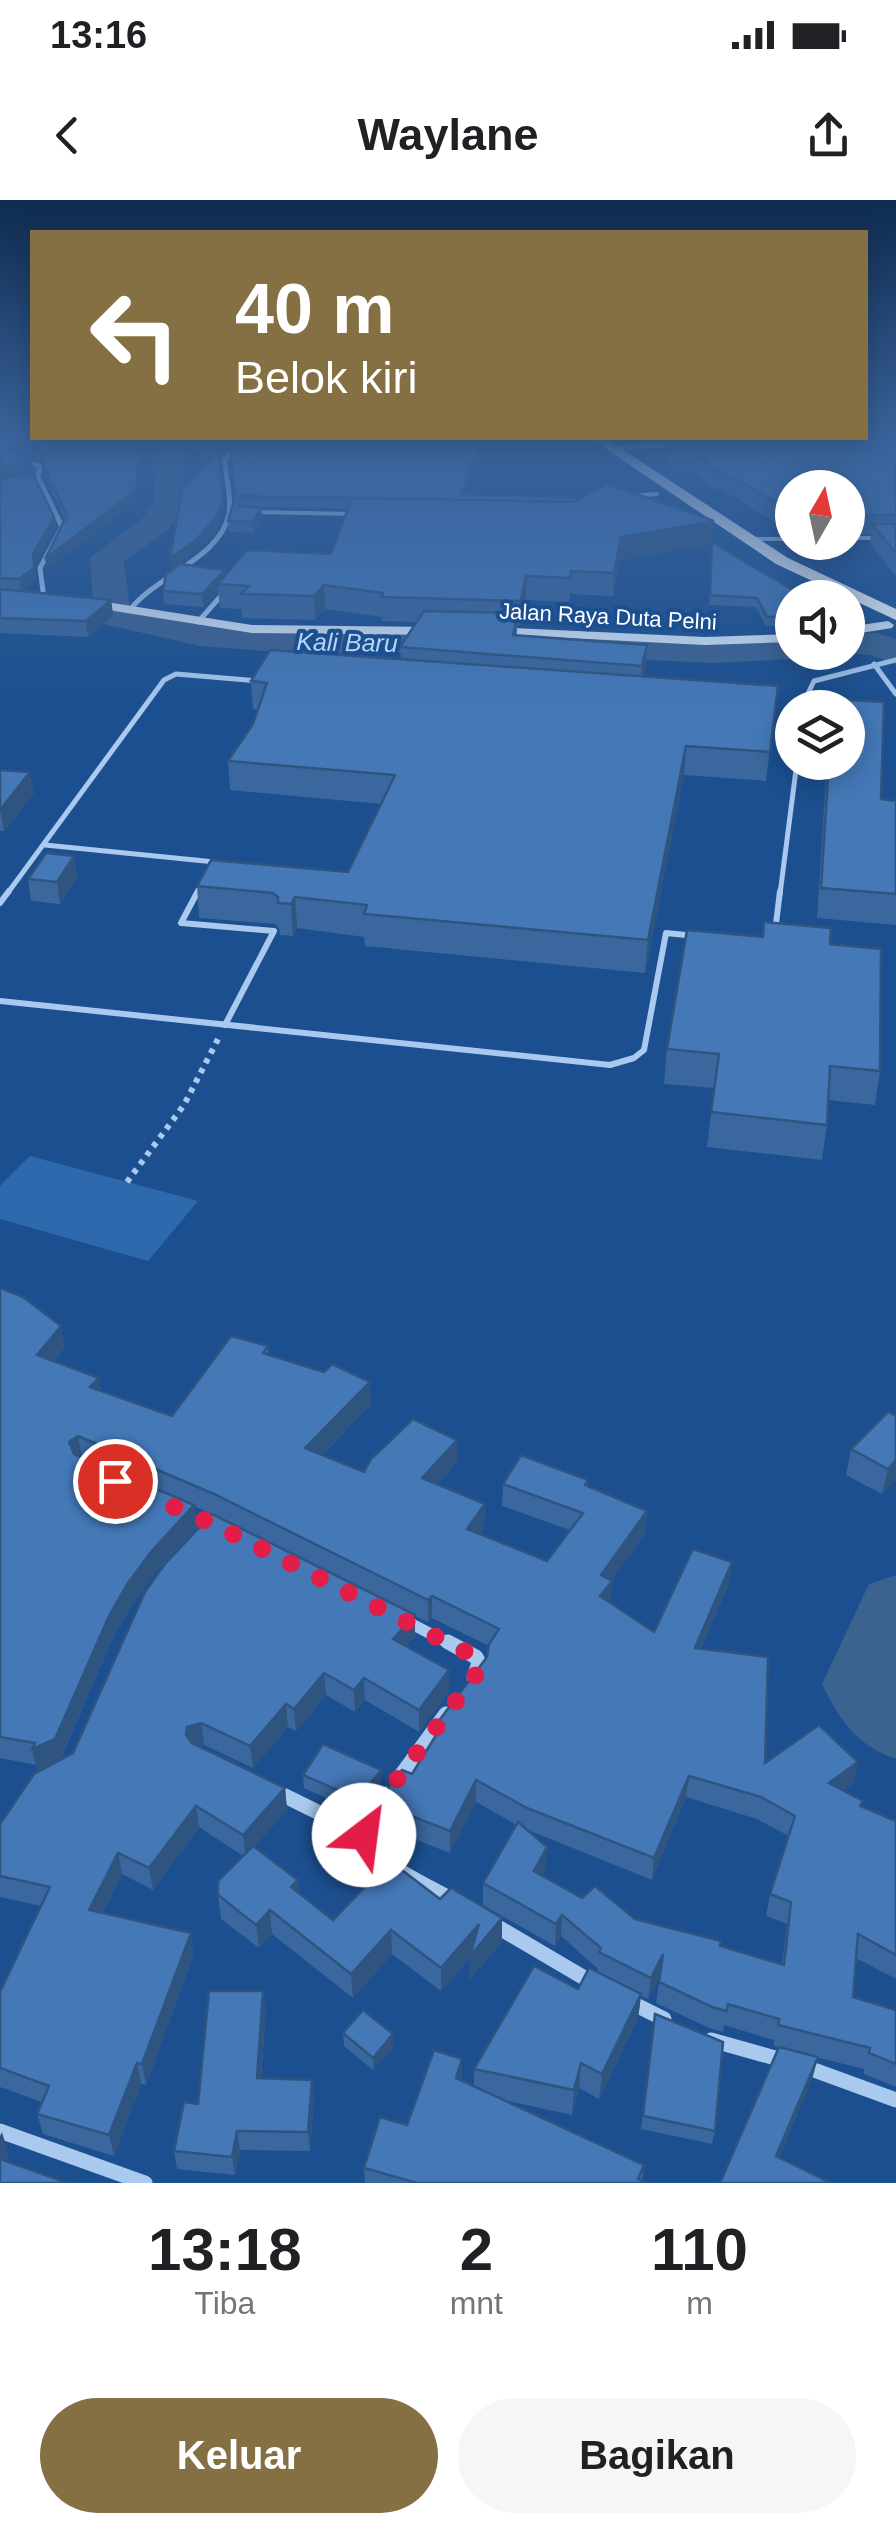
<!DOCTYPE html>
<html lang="id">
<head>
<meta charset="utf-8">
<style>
	:root { --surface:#fff; --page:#f6f6f6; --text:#202124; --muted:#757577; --accent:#847042 }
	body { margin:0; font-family:Helvetica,sans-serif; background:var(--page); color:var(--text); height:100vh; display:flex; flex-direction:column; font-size:38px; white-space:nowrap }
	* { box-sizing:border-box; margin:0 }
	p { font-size:32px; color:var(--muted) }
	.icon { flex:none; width:55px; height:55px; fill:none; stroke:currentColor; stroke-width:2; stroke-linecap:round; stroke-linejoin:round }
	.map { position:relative; height:1983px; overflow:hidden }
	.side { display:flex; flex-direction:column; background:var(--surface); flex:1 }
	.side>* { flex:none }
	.top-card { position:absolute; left:30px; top:30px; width:838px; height:210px; border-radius:0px; box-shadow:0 5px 25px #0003; background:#847042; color:#fff; overflow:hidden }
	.needle { width:65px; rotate:9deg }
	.buttons { position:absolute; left:775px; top:270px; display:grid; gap:20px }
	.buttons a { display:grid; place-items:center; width:90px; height:90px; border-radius:50%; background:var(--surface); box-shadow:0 5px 25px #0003; font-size:50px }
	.pin { position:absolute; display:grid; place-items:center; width:85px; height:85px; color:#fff; margin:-42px; border:5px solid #fff; border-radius:50%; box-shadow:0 2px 10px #0007 }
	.me { position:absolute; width:110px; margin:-55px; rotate:30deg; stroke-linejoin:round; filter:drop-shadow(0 0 8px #0008) }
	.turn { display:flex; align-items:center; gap:35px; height:210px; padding:0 40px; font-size:45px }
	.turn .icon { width:130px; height:130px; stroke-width:2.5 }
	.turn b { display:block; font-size:70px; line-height:85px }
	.eta { display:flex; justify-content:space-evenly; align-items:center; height:170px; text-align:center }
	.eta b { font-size:60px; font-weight:800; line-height:70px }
	.primary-button { display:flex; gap:20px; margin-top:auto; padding:20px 40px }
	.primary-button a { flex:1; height:115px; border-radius:60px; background:var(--accent); color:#fff; font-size:40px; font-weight:800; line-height:115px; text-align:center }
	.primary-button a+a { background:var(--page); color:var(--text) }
	.status { display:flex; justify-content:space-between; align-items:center; height:70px; padding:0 50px; background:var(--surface); direction:ltr }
	.status svg { height:28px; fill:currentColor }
	header { display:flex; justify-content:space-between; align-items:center; height:130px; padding:0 40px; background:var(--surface); font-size:45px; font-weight:800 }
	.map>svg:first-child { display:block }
	.green { fill:#2e69ad }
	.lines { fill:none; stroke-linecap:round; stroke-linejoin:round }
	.river { fill:#3c6290; fill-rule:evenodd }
	.path { stroke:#a9c9ee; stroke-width:6; stroke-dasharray:5 6; stroke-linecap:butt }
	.service-far2 { stroke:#a9c9ee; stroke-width:4 }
	.service-far1 { stroke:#a9c9ee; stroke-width:5 }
	.service { stroke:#a9c9ee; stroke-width:6 }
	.minor-far2 { stroke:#a9c9ee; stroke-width:5 }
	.minor-far1 { stroke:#a9c9ee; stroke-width:11 }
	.minor { stroke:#a9c9ee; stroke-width:15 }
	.secondary { fill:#d6e6fa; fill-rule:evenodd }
	.trunk { fill:#f8faff; fill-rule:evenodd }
	.wall { fill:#3a679d; fill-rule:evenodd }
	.shaded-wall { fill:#305480 }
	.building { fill:#4478b7; stroke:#305480; stroke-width:2.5 }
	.route { stroke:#e11d48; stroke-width:18; stroke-dasharray:0 32.4 }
	.labels { text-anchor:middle; stroke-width:8; stroke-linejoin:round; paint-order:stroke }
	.far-street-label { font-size:22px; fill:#fff; stroke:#1b4f8f }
	.far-water-label { font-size:25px; font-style:italic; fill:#b5d3f5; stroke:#1b4f8f }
</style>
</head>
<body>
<div class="status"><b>13:16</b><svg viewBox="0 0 49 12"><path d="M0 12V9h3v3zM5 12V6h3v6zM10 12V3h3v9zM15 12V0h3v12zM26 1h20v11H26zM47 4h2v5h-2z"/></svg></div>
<header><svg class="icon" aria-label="back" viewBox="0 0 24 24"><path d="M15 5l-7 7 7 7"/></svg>Waylane<svg class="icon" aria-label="share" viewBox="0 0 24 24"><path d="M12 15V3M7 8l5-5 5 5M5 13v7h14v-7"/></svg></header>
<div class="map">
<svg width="896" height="1983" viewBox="0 0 896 1983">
	<rect width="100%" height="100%" fill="#1b4f8f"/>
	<polygon class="green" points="30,956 198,1001 148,1061 0,1019 0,986"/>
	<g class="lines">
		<g class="river">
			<path d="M161,238H190L183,265L186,300L168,330L124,361L130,409C242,439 357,428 471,430C579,431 685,445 792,437V452H808L792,459L713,463L474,452L291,453L200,446L99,423L94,415L90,358L144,317L154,300L153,265Z"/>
			<polygon points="848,433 876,433 896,439 896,464 870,455 837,452 848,452"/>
			<path d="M896,1375V1559C857,1546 840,1521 822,1484L869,1384Z"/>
		</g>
		<polyline class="path" points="127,982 184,905 218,839"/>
		<g class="service-far2">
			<polyline points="632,296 657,294"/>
			<polyline points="254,312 355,314"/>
			<polyline points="848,338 896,338"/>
			<polyline points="752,339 792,339"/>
		</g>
		<g class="service-far1">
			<polyline points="874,464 896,494"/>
			<polyline points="801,508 814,481 896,460"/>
			<polyline points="45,645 215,662 213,665"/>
			<polyline points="7,694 164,480 176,474 260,481"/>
			<polyline points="197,694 201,686"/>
			<polyline points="780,694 797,562"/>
		</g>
		<g class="service">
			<polyline points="198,691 181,723 274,731 225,825"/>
			<polyline points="0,703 9,691"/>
			<polyline points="775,732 780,691"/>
			<polyline points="0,801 610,865 634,858 644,850 666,733 696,736"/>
		</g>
		<g class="minor-far2">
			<polyline points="0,239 10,251 40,267 38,277 62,327 40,368 44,399"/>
			<polyline points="611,248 680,244"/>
			<path d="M130,410C156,375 220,359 229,314C232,296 225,277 225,259L252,238"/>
			<polyline points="198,422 227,389"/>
		</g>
		<polyline class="minor-far1" points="404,1420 452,1445"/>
		<g class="minor">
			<polyline points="448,1442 476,1457 479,1463 474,1477"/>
			<polyline points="397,1581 446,1514"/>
			<polyline points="275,1591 364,1635"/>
			<path d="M387,1594C378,1605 361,1620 364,1636C368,1660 434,1689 455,1701"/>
			<polyline points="491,1723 593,1783"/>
			<polyline points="630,1802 664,1819"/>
			<polyline points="711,1840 786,1861"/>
			<polyline points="803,1866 896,1900"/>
			<polyline points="0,1931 145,1983"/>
		</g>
		<g class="secondary">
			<polygon points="87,399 252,425 436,427 442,431 436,435 252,433 83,406 81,403"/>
			<polygon points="888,421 894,425 892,428 848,435 848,427"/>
			<polygon points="490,427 705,437 792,434 792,442 705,445 486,434 484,431"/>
		</g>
		<polygon class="trunk" points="590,238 605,238 788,358 896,409 896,420 776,364"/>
	</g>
	<g class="wall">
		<polygon points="1,234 32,234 32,238 142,238 137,300 47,370 65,319 45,276 43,262 14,246"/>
		<polygon points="865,234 896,234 896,376 870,344 871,334 848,335 848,288 781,326 721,289 711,289 704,278 693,270 666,269 670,239 644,240 642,238 865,238"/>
		<polygon points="194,238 219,257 223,307 218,327 197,350 171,368 208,262 194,247"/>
		<polygon points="249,238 487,238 465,294 712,342 792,398 792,426 766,426 756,407 709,405 712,344 620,360 613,396 570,394 569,402 526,400 520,425 517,425 517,435 647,445 644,477 778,486 766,581 684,575 645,773 365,746 364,737 297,728 293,736 280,735 279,728 275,724 199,718 197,686 348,672 381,604 230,590 228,561 253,524 258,510 253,509 251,481 401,459 400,447 417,422 382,421 382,417 325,409 315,420 242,418 242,409 220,408 218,391 203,407 164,404 163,391 226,375 331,354 348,309 244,306 261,308 262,318 253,333 229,332 228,321"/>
		<polygon points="0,279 54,317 55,327 34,365 35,379 21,390 0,388"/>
		<polygon points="0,389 111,400 113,415 88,437 0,433"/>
		<polygon points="827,562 848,562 881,599 896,601 896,725 817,718"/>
		<polygon points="0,570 34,593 4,631 0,631"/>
		<polygon points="74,656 77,678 60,704 31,701 28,679"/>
		<polygon points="764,722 830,744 880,871 875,905 828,900 827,925 822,960 707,947 714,888 664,884 667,849 762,737"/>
		<path d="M0,1088L61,1126L64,1148L54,1161L101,1191L172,1216L268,1146V1155L371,1204L322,1255L364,1272L457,1240V1262L437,1284L485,1304L484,1326L479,1334L547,1361L570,1330L502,1306L503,1284L588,1280V1286L647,1311L645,1333L612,1380L610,1402L654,1432L729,1384L701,1449L765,1563L858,1562L853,1584L844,1591L863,1601L861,1607L896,1621V1779L856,1758L853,1797L896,1810V1887L864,1874V1869L811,1856L812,1880L720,1983L779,1847L774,1846V1840L724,1825L723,1832L709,1828L656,1803L660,1776L648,1799L641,1796L638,1819L599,1899L579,1888L572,1915L504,1900L644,1965L642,1981L646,1983H365L364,1968L407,1925L462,1881L474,1886V1869L578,1789L598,1772V1769L561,1736L555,1746L483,1705V1683L517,1625L476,1602L450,1653L386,1628L385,1624L380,1622L379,1600L412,1574L438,1531V1522L487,1457L489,1446L432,1418L428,1422L415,1416V1437L406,1446L449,1470V1492L419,1532L365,1500L355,1512L326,1495L296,1531L288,1527L253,1568L204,1545L199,1546L285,1588L287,1610L254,1647L298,1680L300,1694L333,1720L440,1699L502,1718V1742L469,1780L470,1758L441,1791L392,1754L353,1798L272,1734L259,1748L221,1719L218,1695L243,1656L199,1627L153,1690L122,1674L103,1713L191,1733L194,1754L146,1885L141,1884L114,1956L43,1934L37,1914L42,1902L0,1887V1792L41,1706L0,1697V1624L37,1571L36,1565L0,1558ZM194,1306L212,1314L73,1553L60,1560L113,1438L132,1405L154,1374L197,1327ZM686,1597L757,1619L789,1636L770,1694L766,1716L787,1724L782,1764L635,1719L582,1698L542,1675L546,1668L528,1630L652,1680Z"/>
		<polygon points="896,1216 896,1280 882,1294 846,1275 851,1249"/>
		<polygon points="381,1570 381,1583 359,1613 304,1588 303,1575"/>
		<polygon points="266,1810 261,1878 312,1880 314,1899 310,1951 240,1950 235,1975 177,1969 174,1951 198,1904"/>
		<polygon points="655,1814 715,1931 712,1944 641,1929"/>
		<polygon points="343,1833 393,1834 393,1847 373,1870 344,1846"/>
	</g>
	<g class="shaded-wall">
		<polygon points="140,238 142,238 137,300 47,370 45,359"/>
		<polygon points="231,238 243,238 219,257 218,248"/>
		<polygon points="483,238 487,238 461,304 461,294"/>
		<polygon points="32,261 33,270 0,277 0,267"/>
		<polygon points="223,297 223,307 218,327 197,350 171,368 170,358"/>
		<polygon points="792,306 792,325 781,326 783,307"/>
		<polygon points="261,308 262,318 253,333 253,322"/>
		<polygon points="54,317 55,327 34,365 35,379 21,390 19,379"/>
		<polygon points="714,321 712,344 620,360 613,396 614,373 621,337"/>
		<polygon points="225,370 226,383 218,384 218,391 203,407 202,394"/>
		<polygon points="526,376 526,400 520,425 521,401"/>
		<polygon points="324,385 325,409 315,420 314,396"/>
		<polygon points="111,400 113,415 88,437 86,421"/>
		<polygon points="647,445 645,472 640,494 642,466"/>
		<polygon points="686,546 684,575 645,773 648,740"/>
		<polygon points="30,572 34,593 4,631 0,610"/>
		<polygon points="74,656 77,678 60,704 57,682"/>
		<polygon points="295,697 297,728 293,736 291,704"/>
		<polygon points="61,1126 64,1148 41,1176 37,1155"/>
		<polygon points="99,1178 103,1199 90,1187"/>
		<polygon points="370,1182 371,1204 307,1270 305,1248"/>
		<polygon points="78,1236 82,1258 73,1264 69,1242"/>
		<polygon points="457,1240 457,1262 422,1300 422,1278"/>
		<polygon points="896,1260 896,1280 882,1294 888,1269"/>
		<polygon points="485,1304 484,1326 466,1351 467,1329"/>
		<polygon points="194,1305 197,1327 154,1374 132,1405 113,1438 59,1561 37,1571 32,1549 109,1416 128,1383 151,1352"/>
		<polygon points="647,1311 645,1333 607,1387 612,1381 610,1403 599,1418 601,1375"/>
		<polygon points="732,1362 729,1384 692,1470 695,1448"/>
		<polygon points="432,1396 432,1418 428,1422 428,1400"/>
		<polygon points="415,1415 415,1437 393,1461 393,1439"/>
		<polygon points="449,1470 449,1492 419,1532 419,1510"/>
		<polygon points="324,1473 326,1495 296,1531 294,1509"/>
		<polygon points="364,1478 365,1500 355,1512 354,1490"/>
		<polygon points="286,1504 288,1527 253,1568 250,1546"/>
		<polygon points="201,1523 204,1545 190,1549 186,1535 187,1527"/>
		<polygon points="858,1562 853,1584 824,1605 829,1583"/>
		<polygon points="381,1570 381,1583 359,1613 358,1599"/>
		<polygon points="689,1576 686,1597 652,1680 654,1658"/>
		<polygon points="476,1580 476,1602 450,1653 450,1631"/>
		<polygon points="285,1588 287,1610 246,1657 243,1635"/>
		<polygon points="196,1606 199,1627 153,1690 149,1668"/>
		<polygon points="547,1647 546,1668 533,1692 534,1671"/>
		<polygon points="118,1653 122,1674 94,1731 89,1710"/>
		<polygon points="298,1680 300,1704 291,1687"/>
		<polygon points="270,1710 272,1734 259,1748 256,1725"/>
		<polygon points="562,1715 561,1736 555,1746 556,1724"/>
		<polygon points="502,1718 502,1742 469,1780 470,1758 441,1791 441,1768 479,1724"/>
		<polygon points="391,1730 392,1754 353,1798 351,1774"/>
		<polygon points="191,1733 194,1754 146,1885 142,1864"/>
		<polygon points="663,1754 660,1776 648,1799 651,1778"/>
		<polygon points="263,1791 266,1810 259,1897 257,1878"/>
		<polygon points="641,1794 638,1819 599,1899 602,1874"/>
		<polygon points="393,1834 393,1847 373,1870 373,1858"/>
		<polygon points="818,1857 812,1880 771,1978 776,1956"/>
		<polygon points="462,1859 462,1881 456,1878"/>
		<polygon points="137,1863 141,1884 114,1956 109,1935"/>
		<polygon points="581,1863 579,1888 572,1915 574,1890"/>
		<polygon points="312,1880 314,1899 310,1951 308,1932"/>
		<polygon points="237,1931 240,1950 235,1975 232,1957"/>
		<polygon points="2,1932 9,1956 0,1975 0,1936"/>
	</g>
	<g class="building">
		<polygon points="10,234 32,234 32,238 140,238 136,290 45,359 67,315 43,266 44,254"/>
		<polygon points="194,238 231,238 218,248 223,297 217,316 196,340 170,358 182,290 213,258"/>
		<polygon points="249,238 483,238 461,294 581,298 573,302 242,296 237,300 239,306 261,308 253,322 228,321 235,297 231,252"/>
		<polygon points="670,238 762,238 838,245 896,245 896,315 848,316 848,288 792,288 792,306 783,307 723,271 712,271 706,260 694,252 668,251"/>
		<polygon points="0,241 4,245 32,261 0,267"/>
		<polygon points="33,274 54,317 33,354 34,368 19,379 0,378 0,279"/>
		<polygon points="607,284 714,321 621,337 614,373 571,371 570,378 526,376 521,401 382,397 383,393 324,385 314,396 241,394 249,386 218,384 247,350 331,354 352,298 574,302"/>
		<polygon points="872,324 896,324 896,353"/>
		<polygon points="712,342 767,375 807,398 792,398 792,399 789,399 792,407 792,416 767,417 757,398 710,395"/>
		<polygon points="180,364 225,370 202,394 163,391 166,374"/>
		<polygon points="0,389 111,400 86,421 0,418"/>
		<polygon points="424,411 518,413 513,435 647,445 642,466 400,447"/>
		<polygon points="270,450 778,486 770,552 686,546 648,740 364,714 367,705 295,697 291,704 278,703 278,697 273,693 197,686 211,660 348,672 395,575 228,561 253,524 267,483 251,481"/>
		<polygon points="833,499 884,502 881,599 896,601 896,694 821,688 829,562 848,562 848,508 832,508"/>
		<polygon points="0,570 30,572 0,610"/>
		<polygon points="46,653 74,656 57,682 28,679"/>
		<polygon points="764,722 831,728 830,744 881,749 880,871 830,866 827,925 711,912 719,854 667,849 687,730 763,737"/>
		<polygon points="0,1088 23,1097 61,1126 37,1155 99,1178 90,1187 172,1216 231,1136 268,1146 263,1153 324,1172 332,1164 370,1182 305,1248 364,1272 371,1259 413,1219 457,1240 422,1278 485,1304 467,1329 547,1361 583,1313 503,1284 521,1255 588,1280 585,1285 647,1311 601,1375 612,1381 600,1396 654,1432 693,1349 732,1362 695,1448 768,1457 765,1563 819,1525 858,1562 829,1583 863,1601 860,1606 896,1621 896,1755 858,1734 853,1797 896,1810 896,1864 869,1853 870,1848 778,1825 779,1819 728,1804 727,1811 712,1807 659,1782 663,1754 651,1778 599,1752 601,1748 562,1715 556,1724 483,1683 518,1622 547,1647 534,1671 582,1698 595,1686 635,1719 721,1741 720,1746 784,1765 791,1702 770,1694 795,1616 761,1597 689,1576 654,1658 527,1608 476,1580 450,1631 385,1606 386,1603 379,1600 402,1570 412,1574 443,1524 438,1522 487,1457 489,1444 499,1429 432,1396 428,1400 214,1294 78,1236 69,1242 74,1254 194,1305 151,1352 128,1383 109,1416 55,1539 32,1549 35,1543 0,1537"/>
		<polygon points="888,1212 896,1216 896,1260 888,1269 851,1249"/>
		<polygon points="212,1314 415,1415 393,1439 449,1470 419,1510 364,1478 354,1490 324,1473 294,1509 286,1504 250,1546 201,1523 187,1527 186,1535 192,1543 285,1588 243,1635 196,1606 149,1668 118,1653 89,1710 191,1733 142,1864 137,1863 109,1935 37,1914 49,1886 0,1868 0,1792 50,1687 0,1676 0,1624 34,1574 73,1553 145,1392 165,1364"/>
		<polygon points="323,1544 381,1570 358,1599 303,1575"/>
		<polygon points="253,1646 298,1680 291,1687 333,1720 390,1661 440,1699 451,1688 502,1718 470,1756 479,1724 441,1768 391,1730 351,1774 270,1710 256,1725 218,1695 218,1681"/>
		<polygon points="534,1766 578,1789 589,1768 641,1794 602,1874 581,1863 574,1890 474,1869"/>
		<polygon points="209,1791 263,1791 257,1878 312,1880 308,1932 237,1931 232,1957 174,1951 184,1902 198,1904"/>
		<polygon points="363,1810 393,1834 373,1858 343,1833"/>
		<polygon points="655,1814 723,1842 715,1931 643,1916"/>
		<polygon points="779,1847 818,1857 776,1956 831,1983 720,1983"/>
		<polygon points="434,1850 462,1859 456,1878 644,1965 638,1979 646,1983 417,1983 364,1968 380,1917 407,1925"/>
		<polygon points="0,1959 67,1983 0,1983"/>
	</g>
	<linearGradient id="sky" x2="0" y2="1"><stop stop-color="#0f2b4f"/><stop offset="0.46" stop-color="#39639b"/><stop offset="1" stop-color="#39639b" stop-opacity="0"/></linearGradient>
	<rect width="896" height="512" fill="url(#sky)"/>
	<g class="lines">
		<polyline class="route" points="115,1281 213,1324 476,1457 478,1472 366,1621 364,1635"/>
	</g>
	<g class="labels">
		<g class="far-street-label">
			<text transform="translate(608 416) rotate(3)" y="8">Jalan Raya Duta Pelni</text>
		</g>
		<g class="far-water-label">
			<text transform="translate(347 442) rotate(1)" y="9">Kali Baru</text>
		</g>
	</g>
</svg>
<div class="buttons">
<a><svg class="needle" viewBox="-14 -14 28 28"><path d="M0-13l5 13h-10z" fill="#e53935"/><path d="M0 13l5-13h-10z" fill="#757577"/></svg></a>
<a><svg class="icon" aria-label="sound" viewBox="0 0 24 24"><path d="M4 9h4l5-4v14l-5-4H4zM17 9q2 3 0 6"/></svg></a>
<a><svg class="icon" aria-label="layers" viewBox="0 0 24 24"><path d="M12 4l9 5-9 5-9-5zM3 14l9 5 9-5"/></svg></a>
</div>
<div class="pin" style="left:115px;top:1281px;background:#d93025"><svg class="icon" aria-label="arrive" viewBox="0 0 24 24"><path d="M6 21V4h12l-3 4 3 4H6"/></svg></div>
<svg class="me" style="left:364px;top:1635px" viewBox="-20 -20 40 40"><circle r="19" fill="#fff"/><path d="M0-13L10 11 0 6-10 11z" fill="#e11d48"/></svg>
<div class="top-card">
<div class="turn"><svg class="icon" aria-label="left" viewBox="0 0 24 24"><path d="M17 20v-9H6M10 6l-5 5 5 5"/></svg><div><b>40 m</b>Belok kiri</div></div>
</div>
</div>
<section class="side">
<div class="eta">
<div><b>13:18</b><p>Tiba</p></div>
<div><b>2</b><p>mnt</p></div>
<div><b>110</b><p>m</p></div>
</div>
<div class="primary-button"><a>Keluar</a><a>Bagikan</a></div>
</section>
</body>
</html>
